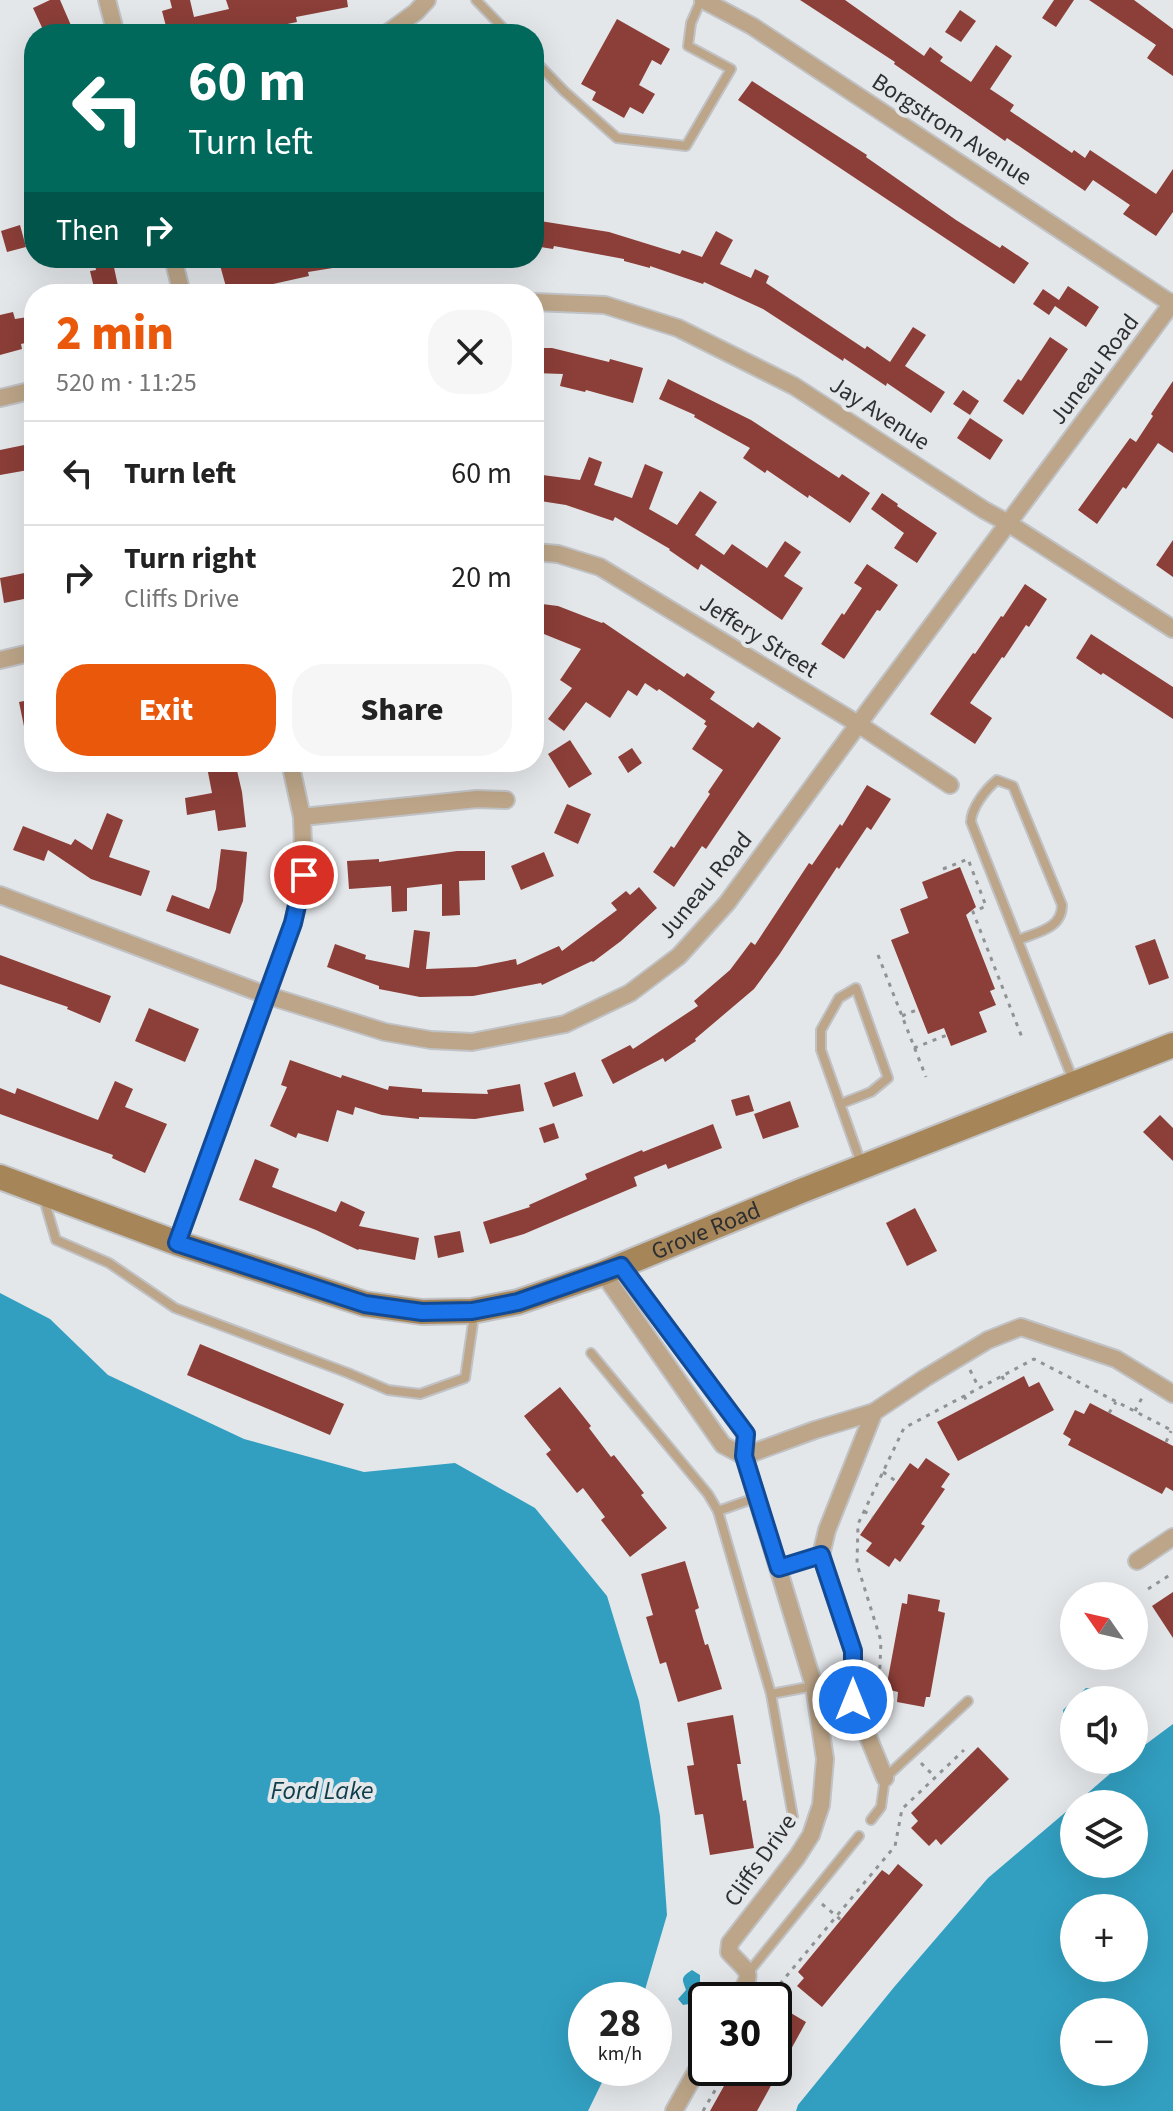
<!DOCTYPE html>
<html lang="en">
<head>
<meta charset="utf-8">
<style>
	:root { --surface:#fff; --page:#f6f6f6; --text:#222; --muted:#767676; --line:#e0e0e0; --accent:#ea580c }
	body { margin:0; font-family:"Source Sans 3",sans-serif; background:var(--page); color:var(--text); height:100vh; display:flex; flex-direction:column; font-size:30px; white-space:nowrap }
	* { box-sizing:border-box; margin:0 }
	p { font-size:26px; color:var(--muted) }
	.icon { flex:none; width:44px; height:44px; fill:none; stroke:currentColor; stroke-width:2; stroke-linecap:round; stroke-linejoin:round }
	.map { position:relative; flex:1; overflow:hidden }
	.sheet { position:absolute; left:24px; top:284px; width:520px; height:488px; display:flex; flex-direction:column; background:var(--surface); border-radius:32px; box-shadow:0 8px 32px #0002 }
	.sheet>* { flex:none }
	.hud { position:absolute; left:24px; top:24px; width:520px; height:244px; border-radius:32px; box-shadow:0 8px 32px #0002; background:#00695c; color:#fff; overflow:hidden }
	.needle { width:52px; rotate:304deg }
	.tools { position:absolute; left:1060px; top:1582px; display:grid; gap:16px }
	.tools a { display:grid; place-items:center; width:88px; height:88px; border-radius:50%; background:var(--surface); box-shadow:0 8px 32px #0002; font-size:40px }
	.speed { position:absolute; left:568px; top:1982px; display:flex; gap:16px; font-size:40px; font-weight:700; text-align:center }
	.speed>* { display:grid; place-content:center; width:104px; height:104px; border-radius:50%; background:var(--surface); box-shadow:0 8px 32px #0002; line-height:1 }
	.speed small { font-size:20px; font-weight:400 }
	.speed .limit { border:4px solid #111; border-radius:12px; background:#fff; color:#111 }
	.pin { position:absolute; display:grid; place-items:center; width:68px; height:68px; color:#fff; margin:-34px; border:4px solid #fff; border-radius:50%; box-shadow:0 2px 8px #0007 }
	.me { position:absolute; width:88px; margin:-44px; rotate:0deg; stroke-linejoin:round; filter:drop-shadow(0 0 6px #0008) }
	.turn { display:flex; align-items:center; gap:28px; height:168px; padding:0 32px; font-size:36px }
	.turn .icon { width:104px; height:104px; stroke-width:2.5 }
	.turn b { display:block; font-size:56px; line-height:68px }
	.then { display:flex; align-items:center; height:76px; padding:0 32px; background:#0003; gap:16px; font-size:30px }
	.round { display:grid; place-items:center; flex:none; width:84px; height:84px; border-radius:32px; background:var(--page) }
	.overview { display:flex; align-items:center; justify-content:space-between; height:136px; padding:0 32px }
	h1 { font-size:48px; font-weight:800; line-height:60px; color:var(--accent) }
	.action { display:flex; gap:16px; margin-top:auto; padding:16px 32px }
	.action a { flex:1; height:92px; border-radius:32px; background:var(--accent); color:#fff; font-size:32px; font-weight:800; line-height:92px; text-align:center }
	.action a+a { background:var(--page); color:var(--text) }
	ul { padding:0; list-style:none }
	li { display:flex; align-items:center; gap:24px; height:104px; padding:0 32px; border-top:2px solid var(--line) }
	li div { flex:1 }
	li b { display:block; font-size:30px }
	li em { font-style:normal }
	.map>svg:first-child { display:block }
	.water { fill:#329fc1; fill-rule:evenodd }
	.building { fill:#8c3e38 }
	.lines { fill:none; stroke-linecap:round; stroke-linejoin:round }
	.service-casing { stroke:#c0c2c5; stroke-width:12 }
	.minor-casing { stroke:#c0c2c5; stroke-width:20 }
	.secondary-casing { stroke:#c0c2c5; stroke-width:28 }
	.path { stroke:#909294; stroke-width:3; stroke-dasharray:4 6; stroke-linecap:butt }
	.service { stroke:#bca588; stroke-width:8 }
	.minor { stroke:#bca588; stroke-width:16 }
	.secondary { stroke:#a68558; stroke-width:24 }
	.route-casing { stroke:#114b97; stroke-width:20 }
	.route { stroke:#1a73e8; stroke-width:14 }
	.labels { text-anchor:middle; stroke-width:8; stroke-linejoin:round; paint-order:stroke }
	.street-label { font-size:24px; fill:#2e2f31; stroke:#e4e7ea }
	.water-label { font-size:26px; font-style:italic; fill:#0e3d4c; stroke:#e4e7ea }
</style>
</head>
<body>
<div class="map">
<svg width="1173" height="2111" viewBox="0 0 1173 2111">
	<rect width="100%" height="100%" fill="#e4e7ea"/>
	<g class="water">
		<polygon points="0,1293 50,1319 108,1375 244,1439 364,1472 455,1463 535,1508 607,1596 639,1701 660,1816 667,1915 642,2000 586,2000 586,2068 609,2068 588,2111 0,2111"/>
		<polygon points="1086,1688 1092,1689 1098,1695 1097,1700 1074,1700 1074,1722 1069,1722 1064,1718 1063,1710"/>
		<path d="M1173,1724V2111H796L798,2105L895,1986L988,1878L1074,1805V1864H1134V1804H1075L1126,1760H1134V1753ZM1074,1908H1134V1968H1074ZM1074,2012H1134V2072H1074Z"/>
		<path d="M692,1970L700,1975V1987L689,2004L683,2005L678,1999L686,1990C683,1980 679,1978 692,1970Z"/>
	</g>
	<g class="building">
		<polygon points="50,0 60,0 73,30 64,34 45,34 33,8"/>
		<polygon points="170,0 190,0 194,17 229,9 226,0 347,0 348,7 296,17 297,22 239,34 168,34 162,11 172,8"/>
		<polygon points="800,0 845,0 924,56 930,47 943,57 940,61 971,82 996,45 1012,56 990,89 1014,105 1010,111 1072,153 1074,150 1085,158 1090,150 1156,194 1173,169 1173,212 1156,236 1123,214 1130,205 1093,180 1085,191 1007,138 1005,141 894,64 895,62"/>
		<polygon points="1054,0 1074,0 1056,27 1042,18"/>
		<polygon points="1089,0 1134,0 1173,29 1173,76 1147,58 1156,45"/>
		<polygon points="960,10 976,21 961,42 945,32"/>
		<polygon points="617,19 670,49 661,65 652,60 639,85 655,94 643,114 630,107 624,118 592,100 596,92 581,84"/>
		<polygon points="752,81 867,155 866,157 956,220 1000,248 1002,245 1029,263 1014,284 738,100"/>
		<polygon points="534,220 609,232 680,254 682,250 702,257 716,231 733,240 720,264 751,278 755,269 769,276 766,283 865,349 867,346 890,362 913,327 926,335 905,366 945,392 931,413 887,383 886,386 844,358 843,361 763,309 704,282 703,284 650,266 650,268 624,261 624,259 554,246 553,249 534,246"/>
		<polygon points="20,225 26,247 7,252 1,231"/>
		<polygon points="94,258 112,258 118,286 95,292 90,271 96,270"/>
		<polygon points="218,258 255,258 256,263 281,258 344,258 345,266 308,272 309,276 228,294"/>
		<polygon points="1068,286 1099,307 1086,327 1055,306 1049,315 1033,304 1043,289 1059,300"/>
		<polygon points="13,312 15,319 34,316 34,341 21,344 22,349 0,355 0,315"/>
		<polygon points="1050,337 1068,349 1023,415 1003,401 1018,379 1021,381"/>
		<polygon points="534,348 552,348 609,362 610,359 643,368 633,403 586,390 585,392 560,386 563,374 534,373"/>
		<polygon points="668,379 751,420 839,478 842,474 870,493 850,523 809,495 808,498 767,470 765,473 743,458 750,448 694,417 695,415 659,399"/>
		<polygon points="1173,381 1173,453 1158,443 1126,489 1123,487 1097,524 1078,510 1130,438 1136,442 1153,416 1151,414"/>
		<polygon points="963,390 979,401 970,415 953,404"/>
		<polygon points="970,418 1003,440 990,460 957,438"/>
		<polygon points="34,443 34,469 0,475 0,450"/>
		<polygon points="589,457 602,462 594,485 632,498 645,464 663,472 649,509 677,525 700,491 717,502 695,535 724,555 732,544 767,568 785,541 801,552 784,576 803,588 782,620 701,564 698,570 669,550 670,549 615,517 613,521 566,505 534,500 535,474 580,480"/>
		<polygon points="882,493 898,504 897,506 937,533 917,563 894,548 904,533 871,509"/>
		<polygon points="1173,540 1173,577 1156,565"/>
		<polygon points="867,564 898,585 880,611 877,610 844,659 821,644 842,613 844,615 862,588 854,583"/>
		<polygon points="34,571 34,597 4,603 0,578"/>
		<polygon points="1025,584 1047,599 1029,627 1026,625 1004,658 1002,657 970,703 992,718 975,744 930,714 973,653 975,654 1001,616 1003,617"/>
		<polygon points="534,603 558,606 602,623 603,622 684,677 687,673 715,692 710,699 753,728 758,722 781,738 706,849 702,846 674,887 653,872 671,846 674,848 710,794 708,792 723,770 692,749 707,726 704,724 706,721 659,689 657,691 645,683 637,696 628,690 610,718 586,702 564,731 548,719 572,688 560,680 581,649 534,630"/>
		<polygon points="1091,634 1173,687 1173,719 1103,673 1101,675 1076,658"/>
		<polygon points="34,699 34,741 27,741 19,702"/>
		<polygon points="570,740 592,774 569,788 548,754"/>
		<polygon points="632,748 642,763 628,773 618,757"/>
		<polygon points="206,762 235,762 242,792 246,827 218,831 215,810 187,815 185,798 212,793"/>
		<polygon points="867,785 891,799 871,830 867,827 839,869 837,867 779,955 754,989 695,1039 696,1041 665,1062 663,1058 613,1084 601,1060 630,1045 633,1049 698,1006 694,1001 730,970 751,942 755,945 809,863 812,865 840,824 842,826"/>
		<polygon points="567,804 591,814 578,844 554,833"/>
		<polygon points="107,813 123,820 109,857 150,871 141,896 91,879 48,850 44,861 13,850 23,826 71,845 75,839 92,850"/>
		<polygon points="221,849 247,852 243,901 230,934 166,911 172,895 209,909 216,889"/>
		<polygon points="457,851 485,851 485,880 459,881 460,915 442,916 442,884 407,888 407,911 392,912 391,886 349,889 347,861 379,859 379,862"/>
		<polygon points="544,852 554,876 521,890 511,866"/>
		<polygon points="960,867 976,907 966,915 995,989 990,991 996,1005 979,1012 987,1032 951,1046 944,1028 928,1034 891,940 909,933 900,909 928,898 922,882"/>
		<polygon points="639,887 657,908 621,941 593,962 592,961 542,985 541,983 473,996 420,997 379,989 379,986 327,967 335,944 366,955 365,959 409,968 414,930 430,932 426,969 476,967 516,959 517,965 559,946 562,951 617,910 611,903 626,891 630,895"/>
		<polygon points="1155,939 1169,978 1149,985 1135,946"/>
		<polygon points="0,955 111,996 100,1023 67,1009 68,1007 0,984"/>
		<polygon points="149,1008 199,1029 185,1062 135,1041"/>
		<polygon points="290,1060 341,1078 342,1075 388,1090 389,1086 422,1089 422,1092 488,1094 487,1090 520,1084 524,1111 475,1119 419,1117 419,1119 382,1115 355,1107 353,1115 337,1110 328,1142 298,1133 296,1138 270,1126 287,1087 281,1085"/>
		<polygon points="575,1072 583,1096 553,1107 544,1083"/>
		<polygon points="115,1081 133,1089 125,1107 167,1124 145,1173 112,1158 113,1155 0,1114 0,1088 15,1094 17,1088 98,1120"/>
		<polygon points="749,1095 754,1111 736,1116 731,1100"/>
		<polygon points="790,1101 799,1127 763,1139 754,1114"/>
		<polygon points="1160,1115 1173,1128 1173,1161 1143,1132"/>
		<polygon points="554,1123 559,1138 544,1143 539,1128"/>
		<polygon points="713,1124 722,1148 668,1169 666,1164 634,1177 637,1186 524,1234 490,1244 483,1222 530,1207 529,1205 587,1179 585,1174 642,1150 643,1152"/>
		<polygon points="255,1159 279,1169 272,1187 336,1212 341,1201 365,1212 359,1226 419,1238 415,1260 359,1249 358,1250 316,1230 239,1200"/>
		<polygon points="915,1208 937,1251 907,1266 886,1223"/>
		<polygon points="460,1231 464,1252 438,1258 434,1236"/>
		<polygon points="200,1344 344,1404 330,1435 187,1375"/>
		<polygon points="1024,1376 1029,1387 1039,1382 1054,1410 958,1461 937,1422"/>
		<polygon points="560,1387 591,1426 589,1428 611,1457 614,1455 644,1493 641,1495 667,1528 630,1557 601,1520 605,1517 583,1488 577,1493 546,1454 551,1450 524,1416"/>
		<polygon points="1090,1403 1173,1446 1173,1491 1166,1487 1162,1494 1068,1445 1071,1439 1063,1434 1075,1410 1084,1414"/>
		<polygon points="926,1458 950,1474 941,1487 945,1489 921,1524 925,1526 900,1562 895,1558 889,1567 866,1551 872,1543 860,1535 910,1463 918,1469"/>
		<polygon points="685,1561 699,1608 695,1610 705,1645 708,1644 722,1689 678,1702 666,1662 660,1664 646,1617 653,1615 641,1574"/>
		<polygon points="1173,1592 1173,1638 1152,1606"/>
		<polygon points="908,1594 940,1600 938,1611 945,1613 930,1697 926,1697 924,1707 897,1702 898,1692 886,1689 902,1603 907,1604"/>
		<polygon points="733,1715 741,1764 737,1764 743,1801 746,1800 754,1848 710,1855 703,1814 695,1815 687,1766 694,1765 687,1723"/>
		<polygon points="978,1747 1009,1779 941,1845 936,1839 929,1846 911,1828 918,1821 911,1813"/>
		<polygon points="898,1864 923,1885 822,2007 797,1986 804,1978 798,1972 882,1870 889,1875"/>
		<polygon points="779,2006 806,2022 757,2111 710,2111 734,2068 774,2068 774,2015"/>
	</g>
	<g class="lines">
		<g class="service-casing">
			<g id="service">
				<polyline points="476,0 509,34"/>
				<polyline points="534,60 564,91 617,138 686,146 731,69 688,46 691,23 701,0"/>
				<path d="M1018,940C1037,932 1062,929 1062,905L1013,786L997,780C986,789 971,808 971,822L1073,1080"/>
				<polyline points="840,1104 871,1092 888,1078 856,988 839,998 821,1030 821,1050 861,1163"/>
				<polyline points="43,1196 56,1240 109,1263 175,1308 348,1373 388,1390 420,1394 465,1378 474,1316"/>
				<polyline points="591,1353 708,1494 718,1511 771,1694 793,1817"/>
				<polyline points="718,1511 758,1497"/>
				<polyline points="779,1568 821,1555"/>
				<polyline points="771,1694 814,1686"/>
				<polyline points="871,1820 881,1807 885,1778 968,1701"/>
				<polyline points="748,1973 859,1836"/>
			</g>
		</g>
		<g class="minor-casing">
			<g id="minor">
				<polyline points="107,0 116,34"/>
				<polyline points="703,0 752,26 1172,304"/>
				<polyline points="386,34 416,12 427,0"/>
				<polyline points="173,258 182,294"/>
				<polyline points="534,302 605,305 678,328 794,386 984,510 1008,523 1173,629"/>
				<polyline points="0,398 34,390"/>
				<polyline points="534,552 558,554 600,567 858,724 950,785"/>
				<polyline points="0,660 34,652"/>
				<polyline points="302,817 477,799 506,800"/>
				<polyline points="0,895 266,995 385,1032 431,1040 472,1042 565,1024 630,993 679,956 727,903 871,707 1173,302"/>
				<polyline points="177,1243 293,923 304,875 302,817 290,762"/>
				<path d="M621,1266L746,1434L744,1456L814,1686L825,1759L821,1805L811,1835L797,1857L730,1943L729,1952C750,1975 754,1970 737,2000"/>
				<polyline points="603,1273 723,1445 744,1456"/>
				<polyline points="874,1412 827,1530 821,1555 853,1651 853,1700 885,1778"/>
				<polyline points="744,1456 815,1430 874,1412 925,1378 988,1340 1021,1327 1116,1359 1173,1394"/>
				<polyline points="1137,1561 1173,1537"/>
				<polyline points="674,2111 706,2054"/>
			</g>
		</g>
		<g class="secondary-casing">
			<g id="secondary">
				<path id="s1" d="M0,1177L177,1243L365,1304L422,1312L472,1311L518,1302L603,1273L801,1191L1173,1045"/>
			</g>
		</g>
		<g class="path">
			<polyline points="943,869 968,859 986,906 973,912 1023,1040"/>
			<polyline points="878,955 926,1077"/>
			<polyline points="902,1016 919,1009"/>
			<polyline points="914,1048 947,1035"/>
			<polyline points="970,1370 979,1388"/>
			<polyline points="1002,1376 1006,1385"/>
			<polyline points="964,1396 969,1405"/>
			<polyline points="1135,1411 1144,1394"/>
			<polyline points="1109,1413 1116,1402"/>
			<polyline points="1166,1442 1171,1431"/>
			<polyline points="883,1472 897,1482"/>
			<polyline points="864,1511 873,1517"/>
			<polyline points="1148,1589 1173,1573"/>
			<polyline points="886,1718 879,1687 881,1641 857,1564 858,1524 904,1428 1034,1359 1173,1431"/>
			<polyline points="921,1763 935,1777"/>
			<polyline points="822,1904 841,1920"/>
			<polyline points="768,2000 774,1991 895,1846 902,1809 964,1750"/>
			<polyline points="703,2111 728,2068"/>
		</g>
		<use href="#service" class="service"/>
		<use href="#minor" class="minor"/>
		<use href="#secondary" class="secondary"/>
	</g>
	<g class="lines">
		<g class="route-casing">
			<polyline id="route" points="304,875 293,923 177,1243 365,1304 422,1312 472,1311 518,1302 621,1266 746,1434 744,1456 779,1568 821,1555 853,1651 853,1700"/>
		</g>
		<use href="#route" class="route"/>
	</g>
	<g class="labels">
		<g class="street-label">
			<text transform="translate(952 129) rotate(33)" y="8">Borgstrom Avenue</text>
			<text transform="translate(1094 369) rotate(-53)" y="8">Juneau Road</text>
			<text transform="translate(880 413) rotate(33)" y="8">Jay Avenue</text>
			<text transform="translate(759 636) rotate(32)" y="8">Jeffery Street</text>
			<text transform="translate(705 885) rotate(-50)" y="8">Juneau Road</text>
			<text dy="8" stroke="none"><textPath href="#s1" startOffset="742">Grove Road</textPath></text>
			<text transform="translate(760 1860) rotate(-55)" y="8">Cliffs Drive</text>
		</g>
		<g class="water-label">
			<text x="322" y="1799">Ford Lake</text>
		</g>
	</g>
</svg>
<div class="tools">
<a><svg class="needle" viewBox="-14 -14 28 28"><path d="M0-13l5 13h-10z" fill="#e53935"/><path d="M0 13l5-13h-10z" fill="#767676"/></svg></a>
<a><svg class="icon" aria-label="sound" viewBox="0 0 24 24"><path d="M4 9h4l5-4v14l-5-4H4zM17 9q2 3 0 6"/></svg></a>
<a><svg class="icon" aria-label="layers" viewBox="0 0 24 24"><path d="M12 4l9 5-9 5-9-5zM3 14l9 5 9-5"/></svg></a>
<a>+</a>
<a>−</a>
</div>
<div class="speed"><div>28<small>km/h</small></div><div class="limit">30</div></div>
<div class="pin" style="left:304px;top:875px;background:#d93025"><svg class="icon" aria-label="arrive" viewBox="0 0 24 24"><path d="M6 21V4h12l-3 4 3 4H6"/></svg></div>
<svg class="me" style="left:853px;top:1700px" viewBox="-20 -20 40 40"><circle r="17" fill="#1a73e8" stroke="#fff" stroke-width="3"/><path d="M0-11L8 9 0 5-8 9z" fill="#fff"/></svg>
<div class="hud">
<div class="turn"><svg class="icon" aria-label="left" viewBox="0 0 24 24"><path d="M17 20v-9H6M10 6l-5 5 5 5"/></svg><div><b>60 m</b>Turn left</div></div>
<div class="then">Then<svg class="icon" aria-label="right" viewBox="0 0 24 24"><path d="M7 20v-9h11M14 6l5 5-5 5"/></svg></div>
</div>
<section class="sheet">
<div class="overview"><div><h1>2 min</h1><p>520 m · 11:25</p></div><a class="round"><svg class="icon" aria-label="close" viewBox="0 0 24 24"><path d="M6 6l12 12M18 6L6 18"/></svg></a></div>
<ul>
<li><svg class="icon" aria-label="left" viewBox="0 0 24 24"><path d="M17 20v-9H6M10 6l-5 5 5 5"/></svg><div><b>Turn left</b></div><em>60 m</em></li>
<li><svg class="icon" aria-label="right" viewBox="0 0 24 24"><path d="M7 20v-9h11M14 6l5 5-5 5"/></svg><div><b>Turn right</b><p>Cliffs Drive</p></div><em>20 m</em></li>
</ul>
<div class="action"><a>Exit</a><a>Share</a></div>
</section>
</div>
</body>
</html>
